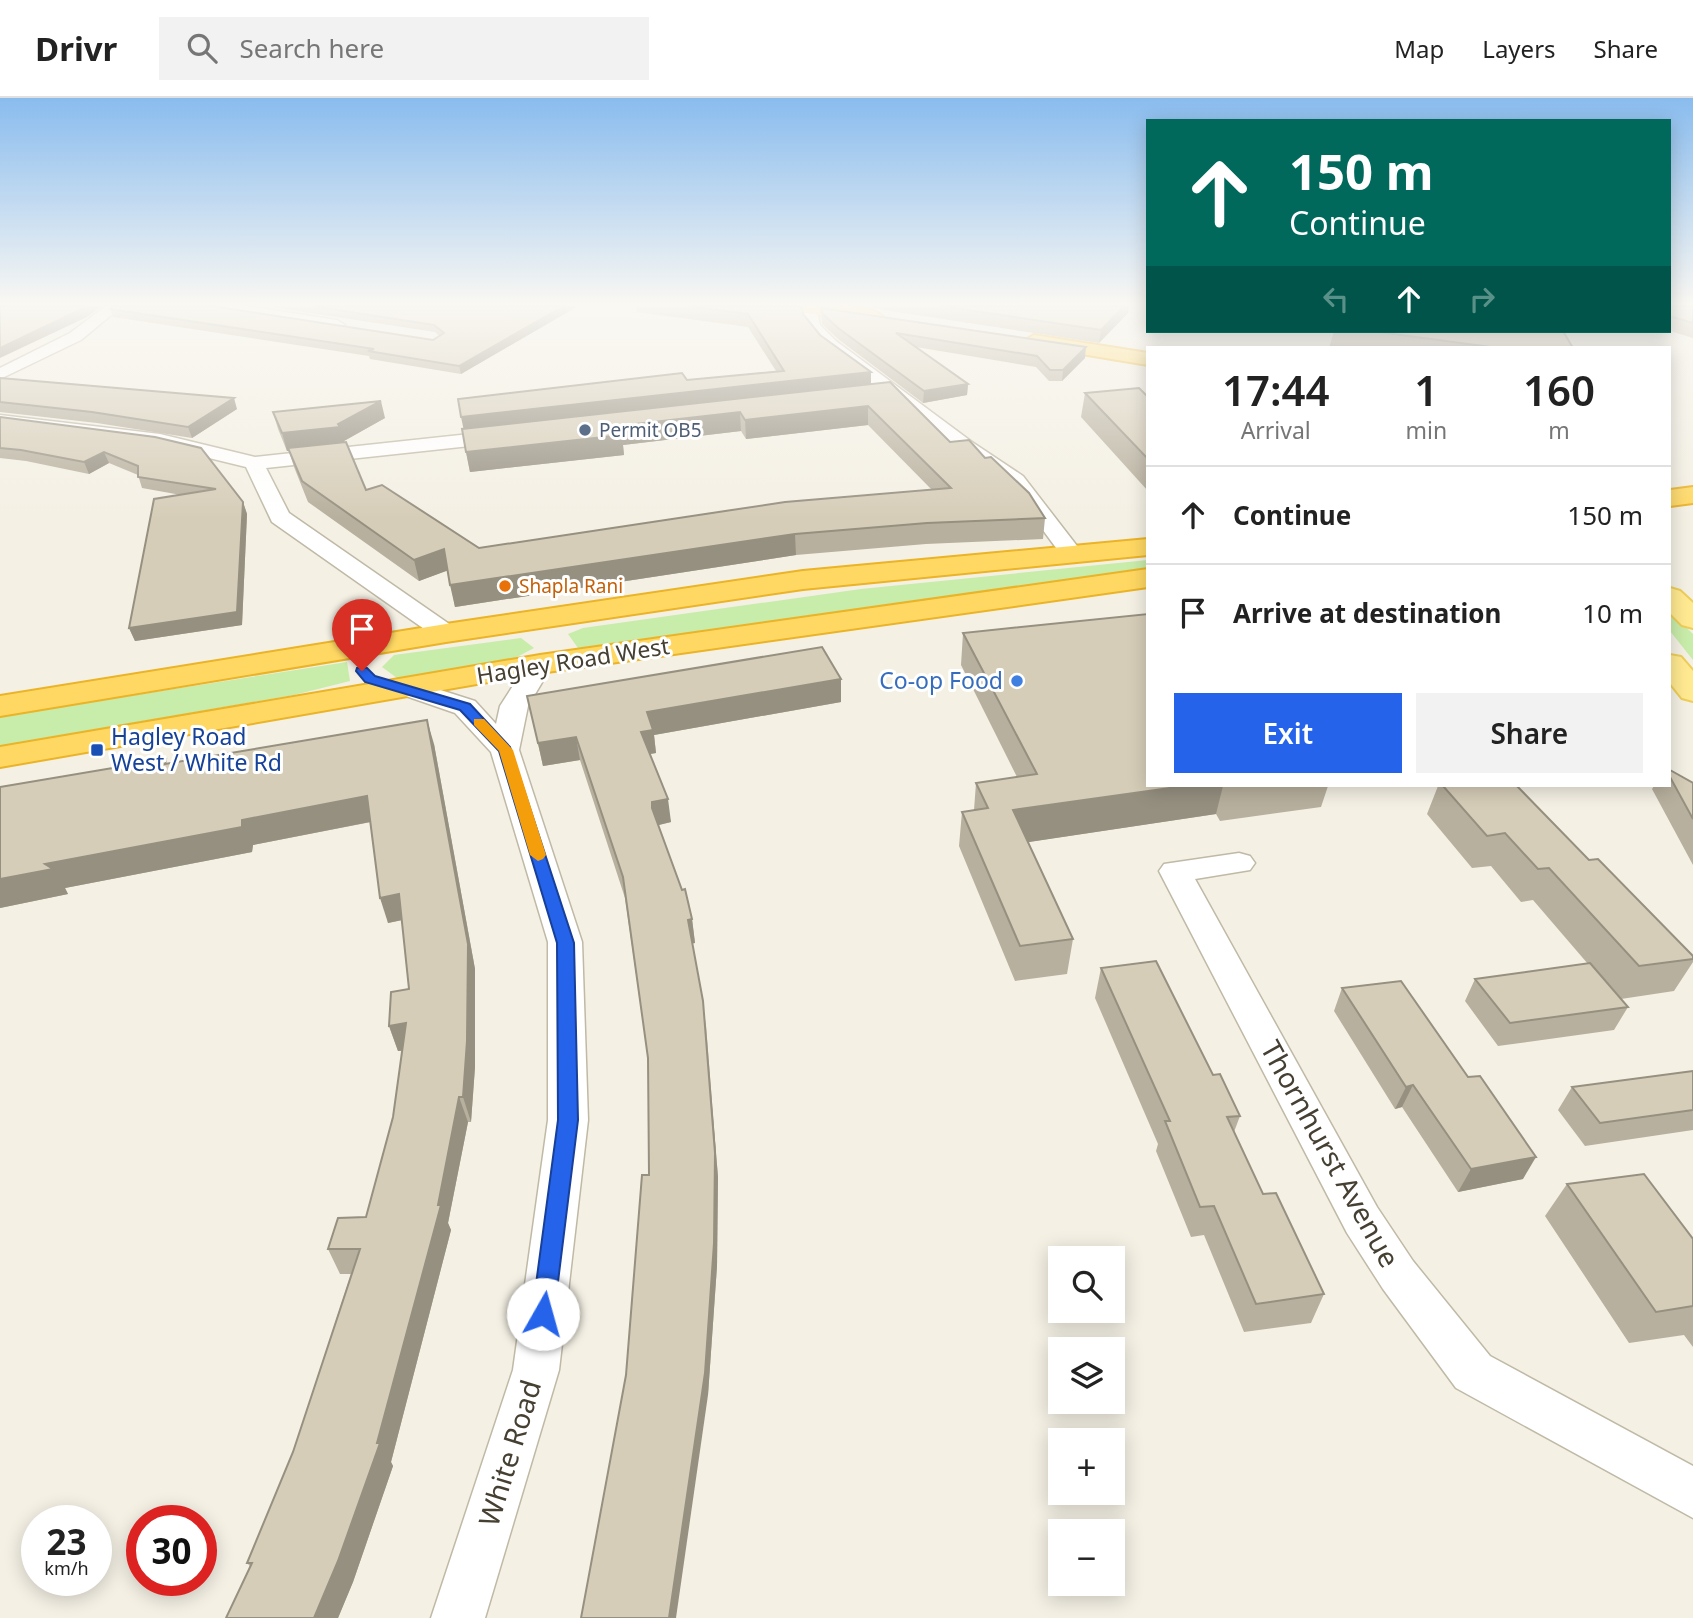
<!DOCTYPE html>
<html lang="en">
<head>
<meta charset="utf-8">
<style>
	:root { --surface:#fff; --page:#f2f2f2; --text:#222; --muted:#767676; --line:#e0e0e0; --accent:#2563eb }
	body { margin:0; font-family:"Noto Sans",sans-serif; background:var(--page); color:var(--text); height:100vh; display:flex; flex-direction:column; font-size:26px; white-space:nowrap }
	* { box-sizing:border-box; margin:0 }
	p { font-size:23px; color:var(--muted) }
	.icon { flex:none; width:38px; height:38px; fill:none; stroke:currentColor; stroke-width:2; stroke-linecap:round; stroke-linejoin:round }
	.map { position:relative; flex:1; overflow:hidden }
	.sheet { position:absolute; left:1146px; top:248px; width:525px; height:441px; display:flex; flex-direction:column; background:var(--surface); border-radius:0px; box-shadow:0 4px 18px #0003 }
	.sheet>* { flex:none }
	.banner { position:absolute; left:1146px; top:21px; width:525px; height:214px; border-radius:0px; box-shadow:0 4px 18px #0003; background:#00695c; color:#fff; overflow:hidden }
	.buttons { position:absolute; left:1048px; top:1148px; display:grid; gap:14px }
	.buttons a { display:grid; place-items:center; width:77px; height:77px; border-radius:0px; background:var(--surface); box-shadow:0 4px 18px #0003; font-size:35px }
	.speed { position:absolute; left:21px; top:1407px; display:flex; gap:14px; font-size:35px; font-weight:700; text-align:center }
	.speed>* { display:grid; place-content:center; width:91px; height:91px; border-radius:50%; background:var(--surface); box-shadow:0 4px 18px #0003; line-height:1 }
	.speed small { font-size:18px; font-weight:400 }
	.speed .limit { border:10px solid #d22; background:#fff; color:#111 }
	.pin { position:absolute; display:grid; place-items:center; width:60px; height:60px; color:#fff; margin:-72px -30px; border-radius:50% 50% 50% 0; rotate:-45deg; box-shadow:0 0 7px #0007 }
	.pin .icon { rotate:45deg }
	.me { position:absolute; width:77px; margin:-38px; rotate:7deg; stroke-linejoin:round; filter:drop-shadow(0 0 5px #0008) }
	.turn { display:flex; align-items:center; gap:24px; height:147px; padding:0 28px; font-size:32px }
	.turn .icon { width:91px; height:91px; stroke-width:2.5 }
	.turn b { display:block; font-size:49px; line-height:60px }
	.lanes { display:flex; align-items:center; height:66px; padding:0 28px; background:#0003; justify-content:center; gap:35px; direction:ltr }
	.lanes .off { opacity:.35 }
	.eta { display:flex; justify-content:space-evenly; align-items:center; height:119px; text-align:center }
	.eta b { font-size:42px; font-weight:600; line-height:49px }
	.cta { display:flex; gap:14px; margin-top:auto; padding:14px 28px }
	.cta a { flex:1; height:80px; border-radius:0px; background:var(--accent); color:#fff; font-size:28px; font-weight:600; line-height:80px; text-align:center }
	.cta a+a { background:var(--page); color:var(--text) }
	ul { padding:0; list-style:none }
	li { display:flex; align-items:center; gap:21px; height:98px; padding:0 28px; border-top:2px solid var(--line) }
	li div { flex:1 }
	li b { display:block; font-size:26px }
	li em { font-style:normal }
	header { display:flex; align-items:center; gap:42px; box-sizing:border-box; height:98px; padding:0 35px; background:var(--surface); border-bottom:2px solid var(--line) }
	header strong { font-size:33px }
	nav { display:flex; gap:38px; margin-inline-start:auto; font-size:24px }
	.search { width:490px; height:63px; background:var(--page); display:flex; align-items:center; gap:18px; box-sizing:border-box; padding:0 24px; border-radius:0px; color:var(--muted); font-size:26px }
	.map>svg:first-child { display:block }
	.green { fill:#c8eca9 }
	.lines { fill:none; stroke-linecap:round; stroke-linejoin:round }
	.street-casing { stroke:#c0b9a6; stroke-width:3 }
	.primary-casing { stroke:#eece58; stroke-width:4 }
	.highway-casing { stroke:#ebb327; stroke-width:4 }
	.street { fill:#fff; fill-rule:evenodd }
	.primary { fill:#ffe991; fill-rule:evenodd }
	.highway { fill:#ffd863; fill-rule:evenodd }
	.wall { fill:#b8b09e }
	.shaded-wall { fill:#969081 }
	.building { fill:#d6cdb8; stroke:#969081; stroke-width:2 }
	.route { fill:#2563eb; stroke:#184099; stroke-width:2 }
	.slow { fill:#f59e0b }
	.service-dot { fill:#5c6f8a; stroke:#fff; stroke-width:2.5 }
	.food-dot { fill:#e8710a; stroke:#fff; stroke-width:2.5 }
	.shop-dot { fill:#3f7fe0; stroke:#fff; stroke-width:2.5 }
	.transit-dot { fill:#1a4fb4; stroke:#fff; stroke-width:2.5 }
	.labels { text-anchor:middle; stroke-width:6; stroke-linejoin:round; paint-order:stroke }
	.far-service-label { font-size:19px; fill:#4e5e75; stroke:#fff; text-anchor:start }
	.far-food-label { font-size:19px; fill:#c56008; stroke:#fff; text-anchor:start }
	.street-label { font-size:23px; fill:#464033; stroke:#fff }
	.shop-label { font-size:23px; fill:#366cbe; stroke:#fff; text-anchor:end }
	.transit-label { font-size:23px; fill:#164399; stroke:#fff; text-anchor:start }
	.near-street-label { font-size:28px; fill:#464033; stroke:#fff }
</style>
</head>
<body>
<header>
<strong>Drivr</strong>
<div class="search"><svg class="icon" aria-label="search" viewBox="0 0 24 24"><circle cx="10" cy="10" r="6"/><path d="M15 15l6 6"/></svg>Search here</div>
<nav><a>Map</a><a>Layers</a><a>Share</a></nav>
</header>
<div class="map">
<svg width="1693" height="1520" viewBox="0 0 1693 1520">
	<rect width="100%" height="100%" fill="#f4f0e4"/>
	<g class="green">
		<polygon points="1148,462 1148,471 578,550 568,536 583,530 861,491"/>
		<polygon points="1670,514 1693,536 1693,562 1670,533"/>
		<polygon points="521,540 534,550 515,560 397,580 382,569 394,557"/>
		<polygon points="347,564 350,583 294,597 0,648 0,618"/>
	</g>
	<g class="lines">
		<g class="street-casing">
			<g id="street">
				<polygon points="106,208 122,208 81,242 0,281 0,270 70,235"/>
				<polygon points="206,208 245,208 337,222 345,227 337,232 213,213"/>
				<polygon points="810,208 822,208 824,211 818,217 820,227 836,243 972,344 1023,378 1084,457 1081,462 1065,462 1009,386 958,352 824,249 804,228 802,216"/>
				<polygon points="0,317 160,336 255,359 507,332 517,338 507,344 266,370 289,415 455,530 458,535 455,540 437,540 272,424 246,369 160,348 0,329"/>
				<polygon points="540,558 549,561 553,566 528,608 519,652 582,844 588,1022 559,1272 485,1520 431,1520 513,1272 548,1022 548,844 491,654 455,615 400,596 396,590 400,584 409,582 475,603 496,626 500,608 527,566 531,561"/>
				<polygon points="1239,755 1250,758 1255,765 1250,772 1195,781 1377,1109 1413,1163 1490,1258 1693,1368 1693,1420 1456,1290 1383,1191 1347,1135 1159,773 1164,766"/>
			</g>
		</g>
		<g class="primary-casing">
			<g id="primary">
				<polygon points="1670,490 1680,493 1693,505 1693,530 1682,527 1670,515"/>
				<polygon points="1670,557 1681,559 1693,573 1693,603 1682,600 1670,585"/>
			</g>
		</g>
		<g class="highway-casing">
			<g id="highway">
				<path d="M791,208C810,208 871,204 883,219L874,225L800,214Z"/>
				<polygon points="1034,237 1148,255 1148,267 1027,247 1024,243"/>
				<polygon points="1693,389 1693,405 1670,408 1670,392"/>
				<polygon points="1148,441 1148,457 803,491 446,544 0,618 0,598 446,526 803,473"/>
				<polygon points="1148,471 1148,489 540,575 0,669 0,649 540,557"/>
			</g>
		</g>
		<use href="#street" class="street"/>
		<use href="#primary" class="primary"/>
		<use href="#highway" class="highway"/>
	</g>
	<g class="wall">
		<polygon points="264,208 578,208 461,276 370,261 369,258 113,219 110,211 433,242 439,238 435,234"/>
		<polygon points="636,208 801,208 803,216 820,237 871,286 950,344 985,360 1045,420 1043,441 926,446 796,457 455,509 448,472 419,483 308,404 294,369 289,353 287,353 278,331 273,314 385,320 344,343 366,392 479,450 932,392 868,327 746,341 741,333 623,347 624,357 470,374 466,354 687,282 776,273 748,229 637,214"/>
		<polygon points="858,208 1124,208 1128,215 1099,245"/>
		<polygon points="1670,208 1693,208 1693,240 1670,233"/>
		<polygon points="821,210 1085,260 1062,283 1049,283 1036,269 916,249 968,286 967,297 923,305 838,241 822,226"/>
		<polygon points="1334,233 1563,233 1573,250 1329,250"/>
		<polygon points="0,280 237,311 192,340 97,325 0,314 0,316"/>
		<polygon points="1085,295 1148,299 1148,393 1081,319"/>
		<polygon points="0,319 155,339 243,404 247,416 242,527 135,543 129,530 181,397 142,390 138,377 109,365 89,376 26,363 0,360"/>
		<polygon points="963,535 1148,688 1328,688 1321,709 1220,723 1216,716 1028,744 1073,841 1067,876 1015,883 959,748 962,714 974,712 976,685 1017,679 961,567"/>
		<polygon points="841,581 841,604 654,637 656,655 650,656 671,724 658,727 692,821 695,845 692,845 706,927 718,1079 717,1168 708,1297 626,1277 649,1077 648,960 625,800 580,662 543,668 527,598"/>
		<polygon points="434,646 475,871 475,969 471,1024 468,1024 448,1125 451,1132 391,1364 393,1368 353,1484 338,1520 226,1520 250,1468 247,1465 293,1354 351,1176 340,1176 328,1151 366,1119 393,1019 402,953 398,953 389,928 409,891 402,822 388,825 371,724 253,747 252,754 65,790 68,796 0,810 0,689 168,666"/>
		<polygon points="1670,672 1693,685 1693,767 1652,691 1654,688 1670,688"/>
		<polygon points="1438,688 1517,688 1589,762 1693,858 1693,864 1674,893 1621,901 1628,909 1614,932 1498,948 1465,903 1475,881 1588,866 1533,802 1521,804 1491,768 1472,770 1427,716"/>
		<polygon points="1101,870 1213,977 1240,1018 1234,1034 1263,1096 1324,1196 1311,1225 1244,1234 1204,1137 1191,1139 1156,1053 1158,1046 1095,900"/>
		<polygon points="1342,890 1468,979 1523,1081 1458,1094 1402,1009 1395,1011 1334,913"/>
		<polygon points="1693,973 1693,1032 1585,1048 1558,1012 1572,989"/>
		<polygon points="1567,1086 1693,1141 1693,1249 1684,1237 1629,1245 1545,1118"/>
	</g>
	<g class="shaded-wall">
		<polygon points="88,208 102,208 87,219 0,260 0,250"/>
		<polygon points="564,208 578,208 461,276 459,268"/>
		<polygon points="1124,208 1129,208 1128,215 1099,245 1101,232"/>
		<polygon points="1086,249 1085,260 1062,283 1063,272"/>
		<polygon points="871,274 871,288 464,333 461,319"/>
		<polygon points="968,286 967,297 923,305 924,293"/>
		<polygon points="234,300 237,311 192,340 188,329"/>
		<polygon points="381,303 385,320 344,343 344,346 287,353 282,335 338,326"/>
		<polygon points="868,308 868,327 746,341 745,322"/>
		<polygon points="740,314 741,333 623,347 624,357 470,374 466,354 617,328"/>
		<polygon points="104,354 109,365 89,376 84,364"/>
		<polygon points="243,404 247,416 242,527 135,543 129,530"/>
		<polygon points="795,436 796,457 455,509 450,487"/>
		<polygon points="444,451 449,472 419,483 414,462"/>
		<polygon points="841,581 841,604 654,637 656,655 644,657 641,634 647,614"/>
		<polygon points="427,622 434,646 475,871 475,969 471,1024 463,999"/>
		<polygon points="576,639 580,662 543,668 538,645"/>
		<polygon points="1184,688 1223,688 1216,716 1009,747 1013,712"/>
		<polygon points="367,698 375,723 253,747 252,754 65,790 68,796 0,810 0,781 45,766 242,722"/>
		<polygon points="668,701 671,724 655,728 656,734 652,704"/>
		<polygon points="399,796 407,821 388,825 380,800"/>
		<polygon points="692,821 695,845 691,846 688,822"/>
		<polygon points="703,903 718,1079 717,1168 708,1297 676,1520 669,1520"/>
		<polygon points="406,925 415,951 398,953 389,928"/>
		<polygon points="1413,987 1402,1009 1395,1011 1406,989"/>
		<polygon points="459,999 468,1024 448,1125 451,1132 391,1364 393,1368 353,1484 338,1520 314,1520 377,1345 438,1107"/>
		<polygon points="1536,1059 1523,1081 1458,1094 1471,1071"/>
	</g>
	<g class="building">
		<polygon points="0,208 88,208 0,250"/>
		<polygon points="113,208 212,208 433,242 444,235 434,227 312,208 564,208 459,268 368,253 374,251 110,211"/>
		<polygon points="688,208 801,208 803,216 820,237 871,274 461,319 458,301 682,275 687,282 784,273 748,216"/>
		<polygon points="941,208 1124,208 1101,232"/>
		<polygon points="1670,208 1693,208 1693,225 1670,218"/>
		<polygon points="821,210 1086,249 1063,272 1050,272 1037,258 896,235 968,286 924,293 838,230 822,215"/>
		<polygon points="1371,233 1563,233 1573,250 1498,250"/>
		<polygon points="0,280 234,300 188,329 92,314 0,304"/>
		<polygon points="890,284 950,344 969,342 985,360 991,359 1029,395 1045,420 927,425 795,436 450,487 444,451 414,462 302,383 288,350 346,344 366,392 382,387 479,450 785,404 951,390 868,308 745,322 740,314 617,328 622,337 466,354 462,331"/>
		<polygon points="1139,290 1148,299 1148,361 1085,295"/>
		<polygon points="381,303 338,326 340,329 282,335 273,314"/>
		<polygon points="0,319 155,339 201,350 243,404 237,514 129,530 154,401 216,391 138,379 138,368 104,354 84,364 21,352 0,350"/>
		<polygon points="1148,516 1148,688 1184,688 1013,712 1073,841 1020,848 962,714 988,710 976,685 1037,676 963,535"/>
		<polygon points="822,549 841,581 647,614 653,632 641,634 668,701 652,704 652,710 682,792 685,791 692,821 688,822 703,903 715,1055 714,1145 705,1275 669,1520 581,1520 626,1277 642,1077 649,1077 648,960 623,779 576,639 538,645 527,598"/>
		<polygon points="427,622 468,846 467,943 463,999 459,999 438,1107 441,1107 377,1345 380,1345 338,1463 314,1520 226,1520 252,1465 247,1465 293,1354 360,1151 328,1151 338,1120 366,1119 393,1019 406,925 389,928 391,894 409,891 399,796 380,800 367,698 242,722 242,729 45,766 53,771 0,781 0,689 166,661 165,666"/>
		<polygon points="1670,672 1693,685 1693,721 1670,679"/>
		<polygon points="1443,688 1517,688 1589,762 1598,761 1693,858 1693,861 1639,868 1549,770 1538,771 1505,735 1487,738"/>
		<polygon points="1156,863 1213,977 1220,976 1240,1018 1227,1019 1263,1096 1276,1095 1324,1196 1256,1206 1214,1108 1200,1109 1165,1023 1170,1023 1101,870"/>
		<polygon points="1590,865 1628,909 1510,925 1475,881"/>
		<polygon points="1401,883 1468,979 1480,978 1536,1059 1471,1071 1413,987 1406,989 1342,890"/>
		<polygon points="1693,973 1693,1012 1600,1025 1572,989"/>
		<polygon points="1644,1076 1693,1141 1693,1208 1656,1214 1567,1086"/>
	</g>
	<linearGradient id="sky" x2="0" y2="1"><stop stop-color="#89bcee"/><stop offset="0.49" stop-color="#faf8f3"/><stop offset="1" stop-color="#faf8f3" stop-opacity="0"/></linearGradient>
	<rect width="1693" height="421" fill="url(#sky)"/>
	<polygon class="route" points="357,570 367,570 375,578 470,606 510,649 574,845 578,1022 554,1216 551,1224 543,1227 535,1224 532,1216 558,1022 557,845 499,653 460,612 365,584 356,573"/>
	<polygon class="slow" points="474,621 484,621 513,652 546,757 543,761 538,763 530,757 499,653 474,627"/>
	<circle class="service-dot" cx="585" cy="332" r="7"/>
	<circle class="food-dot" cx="505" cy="488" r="7"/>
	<circle class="shop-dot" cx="1017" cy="583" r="7"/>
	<rect class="transit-dot" x="90" y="645" width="14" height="14" rx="3.5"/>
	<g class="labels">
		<g class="far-service-label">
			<text x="599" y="339">Permit OB5</text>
		</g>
		<g class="far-food-label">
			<text x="519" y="495">Shapla Rani</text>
		</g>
		<g class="street-label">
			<text transform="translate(573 563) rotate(-9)" y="8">Hagley Road West</text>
		</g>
		<g class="shop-label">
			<text x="1003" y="591">Co-op Food</text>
		</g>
		<g class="transit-label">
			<text x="111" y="647">Hagley Road<tspan x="111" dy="26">West / White Rd</tspan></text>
		</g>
		<g class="near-street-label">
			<text transform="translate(1330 1056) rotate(61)" y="10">Thornhurst Avenue</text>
			<text transform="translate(510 1355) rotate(-73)" y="10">White Road</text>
		</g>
	</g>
</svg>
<div class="buttons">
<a><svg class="icon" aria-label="search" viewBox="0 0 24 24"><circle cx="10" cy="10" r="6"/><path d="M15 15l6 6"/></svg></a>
<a><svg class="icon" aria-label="layers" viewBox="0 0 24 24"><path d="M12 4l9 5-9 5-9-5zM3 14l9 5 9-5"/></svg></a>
<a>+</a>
<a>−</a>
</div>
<div class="speed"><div>23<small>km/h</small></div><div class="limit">30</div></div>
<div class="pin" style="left:362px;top:573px;background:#d93025"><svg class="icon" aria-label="arrive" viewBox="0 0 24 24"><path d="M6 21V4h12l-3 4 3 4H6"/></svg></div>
<svg class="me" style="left:543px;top:1216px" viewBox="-20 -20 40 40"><circle r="19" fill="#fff"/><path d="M0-13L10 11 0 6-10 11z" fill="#2563eb"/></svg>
<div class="banner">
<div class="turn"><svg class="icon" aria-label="ahead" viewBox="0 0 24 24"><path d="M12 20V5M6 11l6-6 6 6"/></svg><div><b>150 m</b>Continue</div></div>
<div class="lanes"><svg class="icon off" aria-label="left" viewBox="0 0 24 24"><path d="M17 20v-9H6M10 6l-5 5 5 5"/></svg><svg class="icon" aria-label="ahead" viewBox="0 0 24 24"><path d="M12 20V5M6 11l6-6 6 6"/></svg><svg class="icon off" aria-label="right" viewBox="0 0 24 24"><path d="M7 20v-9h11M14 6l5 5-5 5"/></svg></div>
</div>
<section class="sheet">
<div class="eta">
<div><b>17:44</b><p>Arrival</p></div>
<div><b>1</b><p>min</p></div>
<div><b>160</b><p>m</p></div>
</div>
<ul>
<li><svg class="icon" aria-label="ahead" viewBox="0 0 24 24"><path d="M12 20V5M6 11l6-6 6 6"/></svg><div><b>Continue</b></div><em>150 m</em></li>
<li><svg class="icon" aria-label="arrive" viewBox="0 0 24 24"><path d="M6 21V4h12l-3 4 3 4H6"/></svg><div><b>Arrive at destination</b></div><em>10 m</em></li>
</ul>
<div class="cta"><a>Exit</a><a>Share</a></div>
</section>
</div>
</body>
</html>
